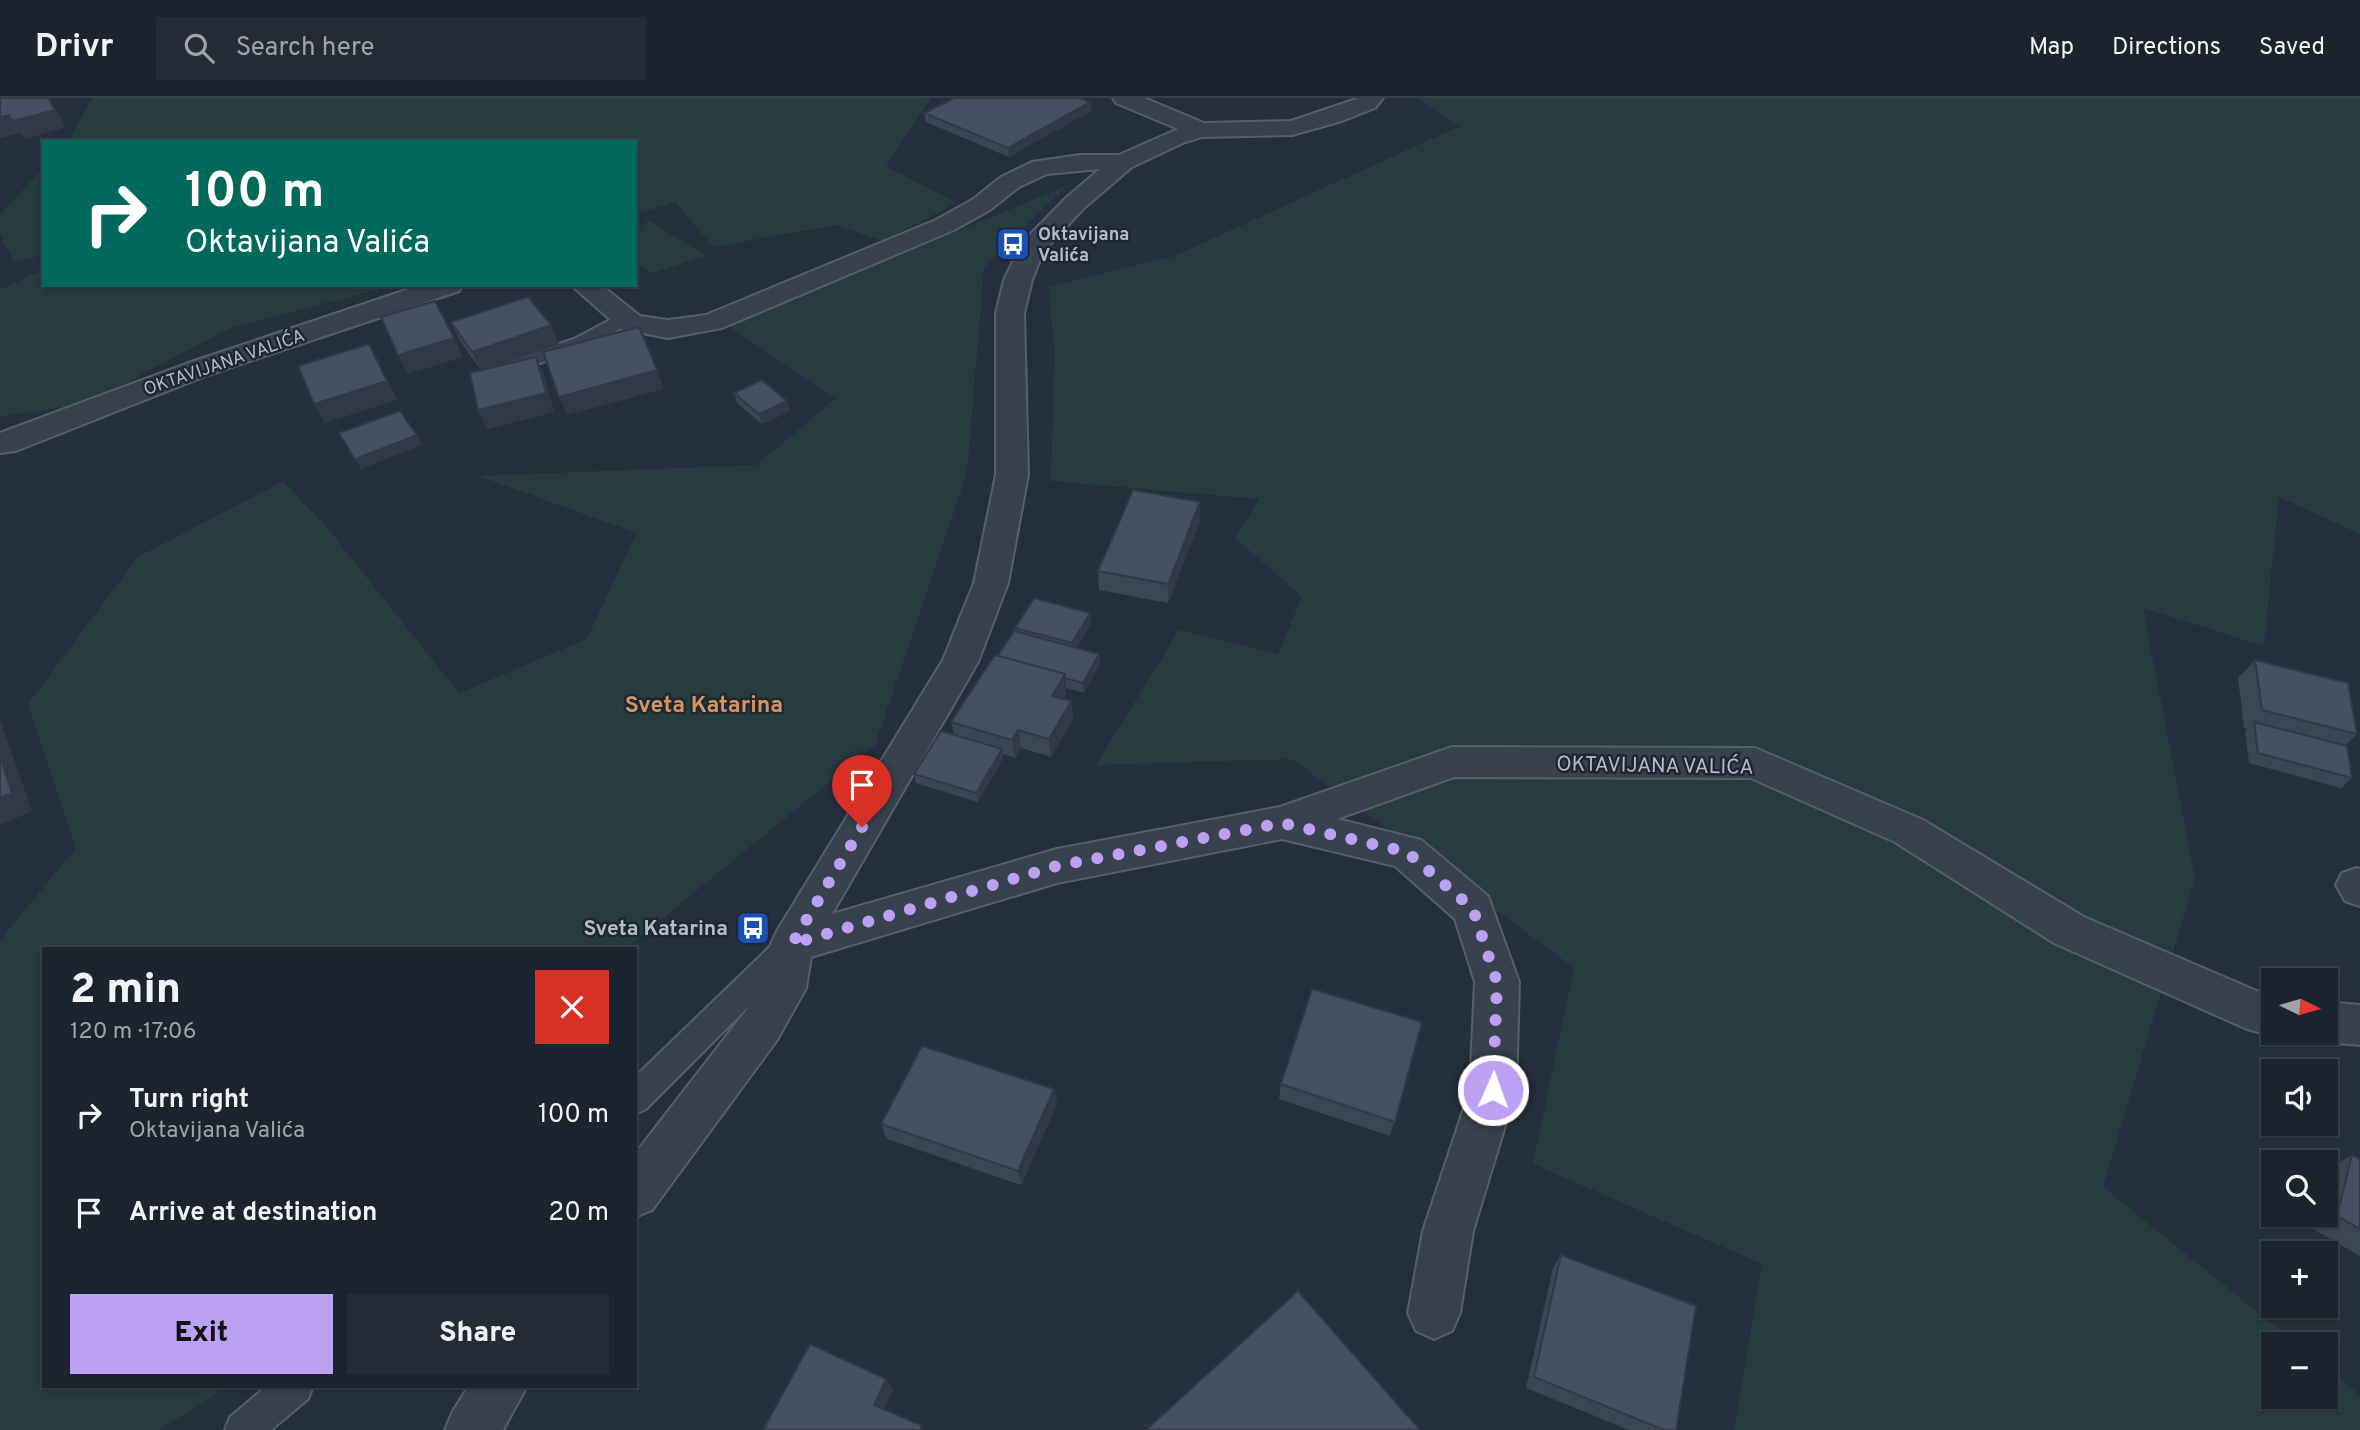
<!DOCTYPE html>
<html lang="en">
<head>
<meta charset="utf-8">
<style>
	:root { --surface:#1b232e; --page:#242b36; --text:#f1f3f6; --muted:#a0a4aa; --line:#39404a; --accent:#bca0f2 }
	body { margin:0; font-family:Overpass,sans-serif; background:var(--page); color:var(--text); height:100vh; display:flex; flex-direction:column; font-size:26px; white-space:nowrap }
	* { box-sizing:border-box; margin:0 }
	p { font-size:23px; color:var(--muted) }
	.icon { flex:none; width:38px; height:38px; fill:none; stroke:currentColor; stroke-width:2; stroke-linecap:round; stroke-linejoin:round }
	.map { position:relative; flex:1; overflow:hidden }
	.details { position:absolute; left:42px; top:849px; width:595px; height:441px; display:flex; flex-direction:column; background:var(--surface); border-radius:0px; box-shadow:0 2px 5px #0004,0 0 0 2px var(--line) }
	.details>* { flex:none }
	.hud { position:absolute; left:42px; top:42px; width:595px; height:147px; border-radius:0px; box-shadow:0 2px 5px #0004,0 0 0 2px var(--line); background:#00695c; color:#fff; overflow:hidden }
	.needle { width:46px; rotate:95deg }
	.controls { position:absolute; left:2261px; top:870px; display:grid; gap:14px }
	.controls a { display:grid; place-items:center; width:77px; height:77px; border-radius:0px; background:var(--surface); box-shadow:0 2px 5px #0004,0 0 0 2px var(--line); font-size:35px }
	.pin { position:absolute; display:grid; place-items:center; width:60px; height:60px; color:#fff; margin:-72px -30px; border-radius:50% 50% 50% 0; rotate:-45deg; box-shadow:0 0 7px #0007 }
	.pin .icon { rotate:45deg }
	.me { position:absolute; width:77px; margin:-38px; rotate:2deg; stroke-linejoin:round; filter:drop-shadow(0 0 5px #0008) }
	.turn { display:flex; align-items:center; gap:24px; height:147px; padding:0 28px; font-size:32px }
	.turn .icon { width:91px; height:91px; stroke-width:2.5 }
	.turn b { display:block; font-size:49px; line-height:60px }
	.round { display:grid; place-items:center; flex:none; width:74px; height:74px; border-radius:0px; background:var(--page) }
	.headline { display:flex; align-items:center; justify-content:space-between; height:119px; padding:0 28px }
	h1 { font-size:42px; font-weight:800; line-height:52px }
	.button { display:flex; gap:14px; margin-top:auto; padding:14px 28px }
	.button a { flex:1; height:80px; border-radius:0px; background:var(--accent); color:#111; font-size:28px; font-weight:800; line-height:80px; text-align:center }
	.button a+a { background:var(--page); color:var(--text) }
	ul { padding:0; list-style:none }
	li { display:flex; align-items:center; gap:21px; height:98px; padding:0 28px }
	li div { flex:1 }
	li b { display:block; font-size:26px }
	li em { font-style:normal }
	header { display:flex; align-items:center; gap:42px; box-sizing:border-box; height:98px; padding:0 35px; background:var(--surface); border-bottom:2px solid var(--line) }
	header strong { font-size:33px }
	nav { display:flex; gap:38px; margin-inline-start:auto; font-size:24px }
	.search { width:490px; height:63px; background:var(--page); display:flex; align-items:center; gap:18px; box-sizing:border-box; padding:0 24px; border-radius:0px; color:var(--muted); font-size:26px }
	.map>svg:first-child { display:block }
	.green { fill:#263c3f }
	.lines { fill:none; stroke-linecap:round; stroke-linejoin:round }
	.lane-casing { stroke:#565f6c; stroke-width:4 }
	.street-casing { stroke:#565f6c; stroke-width:4 }
	.lane { fill:#38414e; fill-rule:evenodd }
	.street { fill:#38414e; fill-rule:evenodd }
	.wall { fill:#3b4654 }
	.shaded-wall { fill:#303945 }
	.building { fill:#455162; stroke:#303945; stroke-width:2 }
	.route { stroke:#bca0f2; stroke-width:12; stroke-dasharray:0 21.6 }
	.labels { text-anchor:middle; stroke-width:5; stroke-linejoin:round; paint-order:stroke }
	.far-poi-label { font-size:18px; font-weight:bold; fill:#b4bcc9; stroke:#1d2633; text-anchor:start }
	.far-street-label { font-size:18px; fill:#b4bcc9; stroke:#1d2633 }
	.street-label { font-size:21px; fill:#b4bcc9; stroke:#1d2633 }
	.poi-label { font-size:21px; font-weight:bold; fill:#b4bcc9; stroke:#1d2633; text-anchor:end }
	.neighbourhood-label { font-size:23px; font-weight:bold; fill:#d59563; stroke:#1d2633 }
</style>
</head>
<body>
<header>
<strong>Drivr</strong>
<div class="search"><svg class="icon" aria-label="search" viewBox="0 0 24 24"><circle cx="10" cy="10" r="6"/><path d="M15 15l6 6"/></svg>Search here</div>
<nav><a>Map</a><a>Directions</a><a>Saved</a></nav>
</header>
<div class="map">
<svg width="2360" height="1332" viewBox="0 0 2360 1332">
	<rect width="100%" height="100%" fill="#242f3e"/>
	<g class="green">
		<polygon points="93,0 931,0 886,68 957,105 883,143 837,127 713,149 675,104 635,116 635,44 67,44"/>
		<polygon points="1416,0 2360,0 2360,436 2279,399 2264,548 2143,510 2195,780 2103,1089 2297,1246 2273,1246 2273,1298 2326,1298 2326,1269 2360,1297 2360,1332 1734,1332 1762,1166 1533,1066 1574,870 1292,661 1096,667 1179,532 1278,556 1302,499 1235,440 1259,401 1051,383 1055,251 1048,189 1174,158 1460,28"/>
		<polygon points="44,69 44,156 14,164 0,137 0,117"/>
		<polygon points="1068,87 984,170 967,375 875,647 626,850 44,850 44,1288 230,1288 158,1332 0,1332 0,842 76,750 28,606 138,459 283,383 328,431 459,595 587,541 636,435 479,378 756,367 835,301 729,228"/>
		<polygon points="650,123 706,158 653,175 635,164 635,130"/>
		<polygon points="44,171 44,187 395,187 230,230 86,306 0,319 0,192"/>
	</g>
	<g class="lines">
		<g class="lane-casing">
			<g id="lane">
				<polygon points="625,214 635,220 632,224 588,249 504,277 497,275 494,271 497,267 574,241"/>
				<polygon points="791,834 801,838 806,847 801,856 646,1011 635,1016 635,979 781,838"/>
				<polygon points="267,1288 313,1288 308,1301 271,1332 225,1332 230,1319"/>
			</g>
		</g>
		<g class="street-casing">
			<g id="street">
				<polygon points="1113,0 1144,0 1204,25 1291,23 1359,0 1383,0 1375,10 1342,23 1292,37 1202,39 1185,44 1132,69 1084,110 1043,154 1032,182 1024,215 1028,377 1008,485 978,564 832,816 1057,751 1280,709 1452,649 1755,650 1923,722 2084,819 2266,897 2273,898 2273,934 2282,934 2273,938 2247,931 2054,845 1895,744 1751,680 1454,679 1337,721 1421,742 1488,798 1519,884 1516,992 1473,1133 1460,1215 1452,1233 1434,1241 1416,1233 1408,1215 1423,1133 1470,992 1475,884 1455,821 1395,768 1282,741 1057,785 811,859 806,890 777,942 652,1112 635,1119 635,1056 745,914 763,885 771,846 777,833 943,562 974,485 996,377 996,215 1004,182 1022,145 1066,100 1100,71 1047,76 1019,89 990,112 954,132 722,230 668,240 621,231 571,187 601,187 640,218 668,222 706,217 936,122 972,102 1001,79 1032,64 1080,57 1119,57 1178,31 1116,5"/>
				<polygon points="421,187 462,187 459,193 208,277 16,353 0,355 0,335 188,265"/>
				<polygon points="2357,770 2360,771 2360,808 2345,803 2336,787 2342,775"/>
				<polygon points="2326,904 2360,907 2360,947 2326,944 2310,938 2309,934 2326,934"/>
				<polygon points="469,1288 527,1288 503,1332 445,1332 453,1313"/>
			</g>
		</g>
		<use href="#lane" class="lane"/>
		<use href="#street" class="street"/>
	</g>
	<g class="wall">
		<polygon points="1090,4 1091,13 1009,59 926,24 924,15"/>
		<polygon points="451,224 559,246 489,270 536,259 544,278 554,314 487,331 481,272 460,243"/>
		<polygon points="734,295 790,313 762,326 737,305"/>
		<polygon points="1200,404 1200,423 1168,505 1099,492 1098,473"/>
		<polygon points="1091,525 1076,550 1099,556 1100,566 1084,595 1066,590 1066,595 1063,601 1071,603 1073,621 1051,659 1021,650 1015,660 1003,656 1003,660 978,704 916,685 914,676 954,637 951,624 1016,533 1015,530"/>
		<polygon points="2255,562 2357,636 2345,648 2352,680 2341,690 2249,665 2245,633 2248,631 2244,630 2238,580"/>
		<polygon points="1422,924 1390,1038 1279,1001 1281,986"/>
		<polygon points="1054,991 1057,1006 1021,1087 887,1041 881,1026"/>
		<polygon points="2352,1057 2360,1061 2360,1158 2313,1131 2316,1116 2326,1116 2326,1080 2328,1071"/>
		<polygon points="1561,1157 1676,1332 1629,1332 1526,1290 1553,1170"/>
	</g>
	<g class="shaded-wall">
		<polygon points="48,0 66,29 25,41 20,35 0,40 0,19"/>
		<polygon points="1090,4 1091,13 1009,59 1008,50"/>
		<polygon points="551,227 559,246 481,273 472,254"/>
		<polygon points="454,240 463,259 408,276 398,257"/>
		<polygon points="369,246 397,302 325,325 314,306"/>
		<polygon points="536,259 544,278 554,314 487,331 478,312"/>
		<polygon points="657,272 664,291 567,317 559,299"/>
		<polygon points="787,303 790,313 762,326 759,316"/>
		<polygon points="417,337 422,347 361,371 355,361"/>
		<polygon points="1200,404 1200,423 1168,505 1168,486"/>
		<polygon points="1090,515 1091,525 1073,555 1072,545"/>
		<polygon points="1099,556 1100,566 1084,595 1083,585"/>
		<polygon points="1065,576 1066,595 1054,616 1052,598"/>
		<polygon points="1071,603 1073,621 1051,659 1049,641"/>
		<polygon points="0,621 32,713 0,727"/>
		<polygon points="1018,632 1021,650 1015,660 1012,642"/>
		<polygon points="1002,651 1003,660 978,704 976,695"/>
		<polygon points="1054,991 1057,1006 1021,1087 1018,1073"/>
		<polygon points="886,1281 893,1292 881,1317 874,1307"/>
	</g>
	<g class="building">
		<polygon points="0,0 48,0 55,12 13,23 9,17 0,19"/>
		<polygon points="954,0 1079,0 1090,4 1008,50 924,15"/>
		<polygon points="528,199 551,227 472,254 451,224"/>
		<polygon points="435,203 454,240 398,257 381,219"/>
		<polygon points="639,229 657,272 559,299 543,254"/>
		<polygon points="369,246 387,283 314,306 298,268"/>
		<polygon points="536,259 546,295 478,312 470,275"/>
		<polygon points="762,282 787,303 759,316 734,295"/>
		<polygon points="400,313 417,337 355,361 339,335"/>
		<polygon points="1133,392 1200,404 1168,486 1098,473"/>
		<polygon points="1034,500 1090,515 1072,545 1015,530"/>
		<polygon points="1014,533 1099,556 1083,585 1065,580 1065,576 998,558"/>
		<polygon points="995,557 1065,576 1052,598 1071,603 1049,641 1018,632 1012,642 951,624"/>
		<polygon points="2255,562 2348,585 2357,636 2262,612"/>
		<polygon points="2254,624 2347,648 2352,680 2258,655"/>
		<polygon points="941,633 1002,651 976,695 914,676"/>
		<polygon points="0,658 12,695 0,700"/>
		<polygon points="1312,891 1422,924 1395,1024 1281,986"/>
		<polygon points="922,948 1054,991 1018,1073 881,1026"/>
		<polygon points="2352,1057 2360,1061 2360,1131 2337,1118"/>
		<polygon points="1561,1157 1696,1208 1676,1332 1664,1332 1534,1279"/>
		<polygon points="1298,1193 1420,1332 1146,1332"/>
		<polygon points="810,1246 886,1281 874,1307 922,1328 920,1332 763,1332"/>
	</g>
	<g class="lines">
		<polyline class="route" points="862,729 792,846 1057,768 1282,725 1407,754 1473,811 1497,884 1493,992"/>
	</g>
	<defs>
		<g id="bus-square" transform="scale(1.75)"><rect x="-9" y="-9" width="18" height="18" rx="4" fill="#1a4fb4" stroke="#1d2633"/><path d="M-5-6H5V4H4V6H2V4H-2V6H-4V4H-5ZM-3.5-4V0h7V-4ZM-3.5 1.2v1.5H-2V1.2ZM2 1.2v1.5H3.5V1.2Z" fill="#fff"/></g>
	</defs>
	<g fill-rule="evenodd">
		<use href="#bus-square" x="1013" y="146"/>
		<use href="#bus-square" x="753" y="830"/>
	</g>
	<g class="labels">
		<g class="far-poi-label">
			<text x="1038" y="142">Oktavijana<tspan x="1038" dy="21">Valića</tspan></text>
		</g>
		<g class="far-street-label">
			<text transform="translate(224 264) rotate(-19)" y="6">OKTAVIJANA VALIĆA</text>
		</g>
		<g class="street-label">
			<text transform="translate(1655 667) rotate(1)" y="7">OKTAVIJANA VALIĆA</text>
		</g>
		<g class="poi-label">
			<text x="728" y="837">Sveta Katarina</text>
		</g>
		<g class="neighbourhood-label">
			<text x="704" y="614">Sveta Katarina</text>
		</g>
	</g>
</svg>
<div class="controls">
<a><svg class="needle" viewBox="-14 -14 28 28"><path d="M0-13l5 13h-10z" fill="#e53935"/><path d="M0 13l5-13h-10z" fill="#a0a4aa"/></svg></a>
<a><svg class="icon" aria-label="sound" viewBox="0 0 24 24"><path d="M4 9h4l5-4v14l-5-4H4zM17 9q2 3 0 6"/></svg></a>
<a><svg class="icon" aria-label="search" viewBox="0 0 24 24"><circle cx="10" cy="10" r="6"/><path d="M15 15l6 6"/></svg></a>
<a>+</a>
<a>−</a>
</div>
<div class="pin" style="left:862px;top:729px;background:#d93025"><svg class="icon" aria-label="arrive" viewBox="0 0 24 24"><path d="M6 21V4h12l-3 4 3 4H6"/></svg></div>
<svg class="me" style="left:1493px;top:992px" viewBox="-20 -20 40 40"><circle r="17" fill="#bca0f2" stroke="#fff" stroke-width="3"/><path d="M0-11L8 9 0 5-8 9z" fill="#fff"/></svg>
<div class="hud">
<div class="turn"><svg class="icon" aria-label="right" viewBox="0 0 24 24"><path d="M7 20v-9h11M14 6l5 5-5 5"/></svg><div><b>100 m</b>Oktavijana Valića</div></div>
</div>
<section class="details">
<div class="headline"><div><h1>2 min</h1><p>120 m · 17:06</p></div><a class="round" style="background:#d93025;color:#fff"><svg class="icon" aria-label="close" viewBox="0 0 24 24"><path d="M6 6l12 12M18 6L6 18"/></svg></a></div>
<ul>
<li><svg class="icon" aria-label="right" viewBox="0 0 24 24"><path d="M7 20v-9h11M14 6l5 5-5 5"/></svg><div><b>Turn right</b><p>Oktavijana Valića</p></div><em>100 m</em></li>
<li><svg class="icon" aria-label="arrive" viewBox="0 0 24 24"><path d="M6 21V4h12l-3 4 3 4H6"/></svg><div><b>Arrive at destination</b></div><em>20 m</em></li>
</ul>
<div class="button"><a>Exit</a><a>Share</a></div>
</section>
</div>
</body>
</html>
